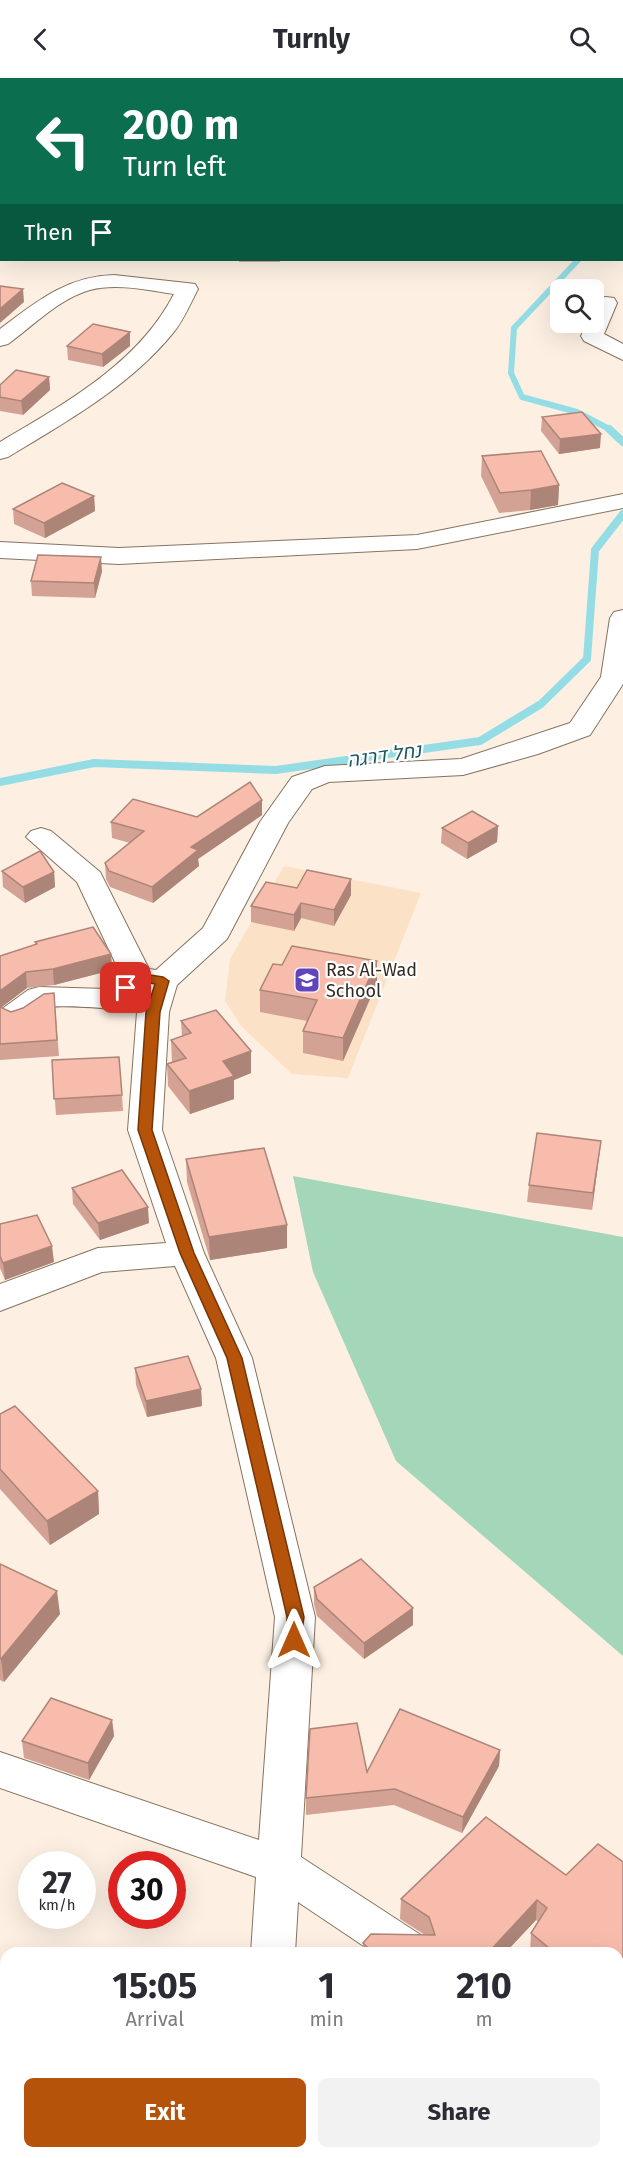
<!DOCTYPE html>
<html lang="en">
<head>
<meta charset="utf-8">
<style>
	:root { --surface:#fff; --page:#f2f2f3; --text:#2b2b33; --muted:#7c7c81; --accent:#b45309 }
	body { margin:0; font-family:"Fira Sans",Heebo,sans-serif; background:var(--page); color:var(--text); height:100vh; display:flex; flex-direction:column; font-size:22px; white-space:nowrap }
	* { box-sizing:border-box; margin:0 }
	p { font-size:20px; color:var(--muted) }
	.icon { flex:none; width:33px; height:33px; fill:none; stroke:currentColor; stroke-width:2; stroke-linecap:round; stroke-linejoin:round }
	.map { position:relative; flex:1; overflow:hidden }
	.details { position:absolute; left:0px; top:1869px; width:624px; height:212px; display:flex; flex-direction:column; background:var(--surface); border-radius:18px 18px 0 0; box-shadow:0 6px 24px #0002 }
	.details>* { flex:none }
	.guide { position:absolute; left:0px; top:0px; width:624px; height:183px; box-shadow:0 6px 24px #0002; background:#0b6e4f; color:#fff; overflow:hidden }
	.buttons { position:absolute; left:550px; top:201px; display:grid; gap:12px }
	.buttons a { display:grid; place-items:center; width:54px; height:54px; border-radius:9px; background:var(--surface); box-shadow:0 6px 24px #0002; font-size:30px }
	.speed { position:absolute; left:18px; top:1773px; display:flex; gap:12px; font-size:30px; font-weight:700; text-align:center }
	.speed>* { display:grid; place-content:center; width:78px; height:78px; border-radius:50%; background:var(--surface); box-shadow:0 6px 24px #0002; line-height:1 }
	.speed small { font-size:15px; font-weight:400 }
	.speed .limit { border:9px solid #d22; background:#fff; color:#111 }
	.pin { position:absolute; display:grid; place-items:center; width:51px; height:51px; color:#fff; margin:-26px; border-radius:12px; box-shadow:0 3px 9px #0006 }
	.me { position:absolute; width:66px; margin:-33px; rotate:0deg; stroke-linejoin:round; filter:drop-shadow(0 0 4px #0008) }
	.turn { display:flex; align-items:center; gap:21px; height:126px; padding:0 24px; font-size:27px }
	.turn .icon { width:78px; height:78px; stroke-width:2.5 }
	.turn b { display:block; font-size:42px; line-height:51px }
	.then { display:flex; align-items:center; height:57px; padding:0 24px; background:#0003; gap:12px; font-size:22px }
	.eta { display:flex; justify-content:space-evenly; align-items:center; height:102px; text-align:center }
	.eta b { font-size:36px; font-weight:700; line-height:42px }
	.cta { display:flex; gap:12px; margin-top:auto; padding:12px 24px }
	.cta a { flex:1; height:69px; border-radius:9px; background:var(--accent); color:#fff; font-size:24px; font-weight:700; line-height:69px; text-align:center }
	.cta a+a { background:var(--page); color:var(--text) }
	header { display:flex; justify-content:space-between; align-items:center; height:78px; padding:0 24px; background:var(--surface); font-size:27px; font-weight:700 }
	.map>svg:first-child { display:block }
	.built { fill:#fbe1c5 }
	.green { fill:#a4d6ba }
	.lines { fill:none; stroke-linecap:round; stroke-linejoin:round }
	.stream-far1 { stroke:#95dde5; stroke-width:6 }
	.stream { stroke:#95dde5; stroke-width:8 }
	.minor-casing { stroke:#85735f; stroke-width:2 }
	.minor { fill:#fff; fill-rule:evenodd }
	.wall { fill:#d4a294 }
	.shaded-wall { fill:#ad8478 }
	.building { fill:#f7bcac; stroke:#ad8478; stroke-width:1.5 }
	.route { fill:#b45309; stroke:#753606; stroke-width:1.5 }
	.labels { text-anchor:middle; stroke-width:4.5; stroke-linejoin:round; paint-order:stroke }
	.poi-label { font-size:18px; fill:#322b22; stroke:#fff; text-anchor:start }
	.water-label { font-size:20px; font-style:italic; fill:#1c585e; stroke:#fff }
</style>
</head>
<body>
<header><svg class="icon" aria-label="back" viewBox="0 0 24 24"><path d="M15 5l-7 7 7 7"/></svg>Turnly<svg class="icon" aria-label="search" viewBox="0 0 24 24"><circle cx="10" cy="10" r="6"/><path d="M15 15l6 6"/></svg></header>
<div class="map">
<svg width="623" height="2080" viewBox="0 0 623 2080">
	<rect width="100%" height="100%" fill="#fdf0e3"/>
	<polygon class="built" points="284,788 421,815 348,1000 292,996 241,948 225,923 230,881"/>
	<polygon class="green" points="293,1098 623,1159 623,1578 396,1383 313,1194"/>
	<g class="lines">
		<g class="stream-far1">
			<polyline points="129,0 132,2"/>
			<polyline points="578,182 514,250 511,295 522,319 577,334 611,352"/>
		</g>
		<g class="stream">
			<polyline points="609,351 623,364"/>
			<polyline points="0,704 94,685 276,692 480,663 541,626 587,581 595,472 623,436"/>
		</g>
		<g class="minor-casing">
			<g id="minor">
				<path d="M114,197L187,205L195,206L198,211C190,226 184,242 173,255C130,308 66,344 8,379L0,381V364C64,326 139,285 174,216C147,212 116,205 90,212C60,220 33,248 8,266L0,268V251C36,224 67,198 114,197Z"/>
				<polygon points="606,219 614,220 617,225 604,256 623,266 623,282 584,263 581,258 587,244 594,244 594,228 598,220"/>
				<polygon points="623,416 623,430 417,471 119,486 0,480 0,464 119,470 417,457"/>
				<path d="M623,532V606L590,657L538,676L463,697L329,704L312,711L288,745L227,861L177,907L169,934L162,1052L204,1175L252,1280L315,1539L301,1779L427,1861L433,1875H374L298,1824L295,1875H251L256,1799L0,1710V1674L259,1762L275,1539L216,1280L175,1188L102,1194L0,1233V1206L98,1170L166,1165L128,1052L137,934L145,910L126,928L115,931C102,930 54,926 45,930C30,936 16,958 0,942L2,931L28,912L39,909L107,911L121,897L77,804L26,759L31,753L41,750L51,753L100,794L149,891L156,892L203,850L260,744L292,699L325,688L461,681L570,645L601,599L610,540L614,534Z"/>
				<polygon points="618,2010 623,2012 623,2058 618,2056"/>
				<polygon points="333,2074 381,2074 384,2080 336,2080"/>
			</g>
		</g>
		<use href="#minor" class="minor"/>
	</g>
	<g class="wall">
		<rect x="239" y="182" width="41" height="2"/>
		<polygon points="67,268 130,268 103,289 68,282"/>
		<polygon points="49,299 50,312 23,337 0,333 0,307"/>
		<polygon points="542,339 600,370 559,376 541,353"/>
		<polygon points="482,378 559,407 558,427 530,432 499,435 481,398"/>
		<polygon points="94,418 95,433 45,460 14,446 13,431"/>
		<polygon points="102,493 95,520 32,518 31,503"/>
		<polygon points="262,737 198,781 199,788 153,825 110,809 106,801 105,785 130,765 112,760 111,744 197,739"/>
		<polygon points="498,748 497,764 467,781 441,765 442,750"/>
		<polygon points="2,793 54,794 55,809 25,825 3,809"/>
		<polygon points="297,810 351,817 334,848 301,840 294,853 251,844 251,828"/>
		<polygon points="35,864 111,876 112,892 54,907 27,910 1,930 11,934 23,930 54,915 59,978 0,982 0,878 36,867"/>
		<polygon points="377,883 377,905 343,983 303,975 303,953 307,943 260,934 260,912 282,887"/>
		<polygon points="181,943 251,995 234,1002 234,1021 190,1036 168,1008 167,986 172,984 171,962 182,958"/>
		<polygon points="52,982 122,1017 123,1033 56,1037"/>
		<polygon points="601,1063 592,1132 527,1124 529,1107"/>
		<polygon points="186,1081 287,1170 210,1182 187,1104"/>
		<polygon points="72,1110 149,1145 100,1162 73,1126"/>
		<polygon points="0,1146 54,1184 5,1202 0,1190"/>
		<polygon points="135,1290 201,1311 202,1328 147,1339 136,1307"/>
		<polygon points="0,1336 98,1413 99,1436 50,1467 0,1411"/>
		<polygon points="0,1486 60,1536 4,1604 0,1602"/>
		<polygon points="314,1509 413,1530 413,1547 364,1581 317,1538 314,1526"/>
		<polygon points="112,1642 114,1658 89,1702 24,1680 22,1663"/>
		<polygon points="500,1672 499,1688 462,1755 394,1727 306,1737 306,1720 367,1694"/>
		<polygon points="623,1784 623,1995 618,1991 618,1875 530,1875 531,1855 538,1844 536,1842 505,1875 363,1875 363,1865 425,1857 400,1841 401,1821 566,1797"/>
		<polygon points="524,2074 618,2074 623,2080 524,2080"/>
	</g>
	<g class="shaded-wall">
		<polygon points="23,211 24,224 0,245 0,231"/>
		<polygon points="130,254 130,268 103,289 102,276"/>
		<polygon points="49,299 50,312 23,337 21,323"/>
		<polygon points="601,356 600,370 559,376 560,361"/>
		<polygon points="559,407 558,427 530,432 531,412"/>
		<polygon points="94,418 95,433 45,460 44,445"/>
		<polygon points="101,479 102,493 95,520 94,505"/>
		<polygon points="262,722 262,737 198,781 199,788 153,825 152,809 191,769"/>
		<polygon points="498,748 497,764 467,781 468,765"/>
		<polygon points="54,794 55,809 25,825 23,809"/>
		<polygon points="351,801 351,817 334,848 334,832"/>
		<polygon points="301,825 301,840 294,853 294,837"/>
		<polygon points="111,876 112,892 54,907 53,891"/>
		<polygon points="377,883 377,905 343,983 343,960"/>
		<polygon points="26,894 27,910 0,930 0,913"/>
		<polygon points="251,973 251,995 234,1002 234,1021 190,1036 189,1013 223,983"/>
		<polygon points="601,1063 599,1079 592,1132 593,1115"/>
		<polygon points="148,1129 149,1145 100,1162 98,1145"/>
		<polygon points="287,1147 287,1170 210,1182 209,1159"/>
		<polygon points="52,1168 54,1184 5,1202 3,1185"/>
		<polygon points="201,1311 202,1328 147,1339 146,1323"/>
		<polygon points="98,1413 99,1436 50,1467 47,1443"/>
		<polygon points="57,1513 60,1536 4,1604 1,1581"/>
		<polygon points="413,1530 413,1547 364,1581 364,1565"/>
		<polygon points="112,1642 114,1658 89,1702 88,1685"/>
		<polygon points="500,1672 499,1688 462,1755 463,1739"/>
		<polygon points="537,1822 536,1842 505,1875 488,1875"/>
	</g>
	<g class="building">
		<polygon points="0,208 23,211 0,231"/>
		<polygon points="93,246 130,254 102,276 67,268"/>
		<polygon points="16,292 49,299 21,323 0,319 0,307"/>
		<polygon points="582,334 601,356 560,361 542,339"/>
		<polygon points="541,373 559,407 531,412 500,415 482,378"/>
		<polygon points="62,405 94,418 44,445 13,431"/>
		<polygon points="38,477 101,479 94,505 31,503"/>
		<polygon points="250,704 262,722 191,769 198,772 152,809 109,793 105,785 144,753 111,744 133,721 197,739"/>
		<polygon points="472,733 498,748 468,765 442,750"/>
		<polygon points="40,773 54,794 23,809 2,793"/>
		<polygon points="307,792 351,801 334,832 301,825 294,837 251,828 266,804 297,810"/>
		<polygon points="93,849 111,876 53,891 26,894 0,913 0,878 37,866 35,864"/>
		<polygon points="292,868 377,883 343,960 303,953 317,922 260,912 273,886 282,887"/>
		<polygon points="54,915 57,962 0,966 0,929 11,934 23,930 44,916"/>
		<polygon points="216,932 251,973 223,983 234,998 189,1013 167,986 186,980 171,962 191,955 181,943"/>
		<polygon points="119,979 122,1017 54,1021 52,982"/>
		<polygon points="537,1055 601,1063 593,1115 529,1107"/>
		<polygon points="264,1070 287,1147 209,1159 186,1081"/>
		<polygon points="122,1092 148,1129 98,1145 72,1110"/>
		<polygon points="37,1137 52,1168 3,1185 0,1178 0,1146"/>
		<polygon points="188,1278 201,1311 146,1323 135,1290"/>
		<polygon points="15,1328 98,1413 47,1443 0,1391 0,1336"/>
		<polygon points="361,1481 413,1530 364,1565 317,1521 314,1509"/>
		<polygon points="0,1486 57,1513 1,1581 0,1580"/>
		<polygon points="51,1620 112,1642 88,1685 22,1663"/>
		<polygon points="400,1631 500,1672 463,1739 395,1711 306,1720 310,1651 357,1645 367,1694"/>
		<polygon points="486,1739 566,1797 598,1766 623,1784 623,1973 618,1969 618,1875 555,1875 531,1855 547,1830 537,1822 488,1875 366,1875 370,1872 363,1865 371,1856 435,1857 429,1839 401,1821"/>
		<polygon points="618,2047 623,2050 623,2080 550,2080 542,2074 618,2074"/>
	</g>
	<polygon class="route" points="137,895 163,899 169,903 160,934 152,1052 194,1175 242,1280 304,1539 300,1566 288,1566 286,1562 287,1539 227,1280 180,1175 138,1052 146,934 155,906 140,903 130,913 121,913 121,907"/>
	<defs>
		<g id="school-square" transform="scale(1.35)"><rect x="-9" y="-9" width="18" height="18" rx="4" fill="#6143bb" stroke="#fff"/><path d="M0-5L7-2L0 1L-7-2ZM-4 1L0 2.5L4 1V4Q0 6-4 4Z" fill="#fff"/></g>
	</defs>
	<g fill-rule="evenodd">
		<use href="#school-square" x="307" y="902"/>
	</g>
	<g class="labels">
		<g class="poi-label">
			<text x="326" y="898">Ras Al-Wad<tspan x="326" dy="21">School</tspan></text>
		</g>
		<g class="water-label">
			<text transform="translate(384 677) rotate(-8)" y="7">נחל דרגה</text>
		</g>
	</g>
</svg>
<div class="buttons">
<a><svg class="icon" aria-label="search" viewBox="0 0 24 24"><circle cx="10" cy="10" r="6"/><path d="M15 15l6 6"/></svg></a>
</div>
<div class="speed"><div>27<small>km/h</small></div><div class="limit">30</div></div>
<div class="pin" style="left:126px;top:910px;background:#d93025"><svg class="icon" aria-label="arrive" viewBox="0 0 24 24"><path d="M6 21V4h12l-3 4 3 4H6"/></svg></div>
<svg class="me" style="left:294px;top:1562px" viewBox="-20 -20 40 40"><path d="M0-17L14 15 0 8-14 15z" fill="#b45309" stroke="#fff" stroke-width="4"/></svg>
<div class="guide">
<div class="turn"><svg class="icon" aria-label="left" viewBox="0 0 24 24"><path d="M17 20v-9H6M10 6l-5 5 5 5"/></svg><div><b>200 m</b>Turn left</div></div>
<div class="then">Then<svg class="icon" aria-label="arrive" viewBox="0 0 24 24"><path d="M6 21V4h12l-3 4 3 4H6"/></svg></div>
</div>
<section class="details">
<div class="eta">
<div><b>15:05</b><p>Arrival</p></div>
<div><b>1</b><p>min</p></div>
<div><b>210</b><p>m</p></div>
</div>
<div class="cta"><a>Exit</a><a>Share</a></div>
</section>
</div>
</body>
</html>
